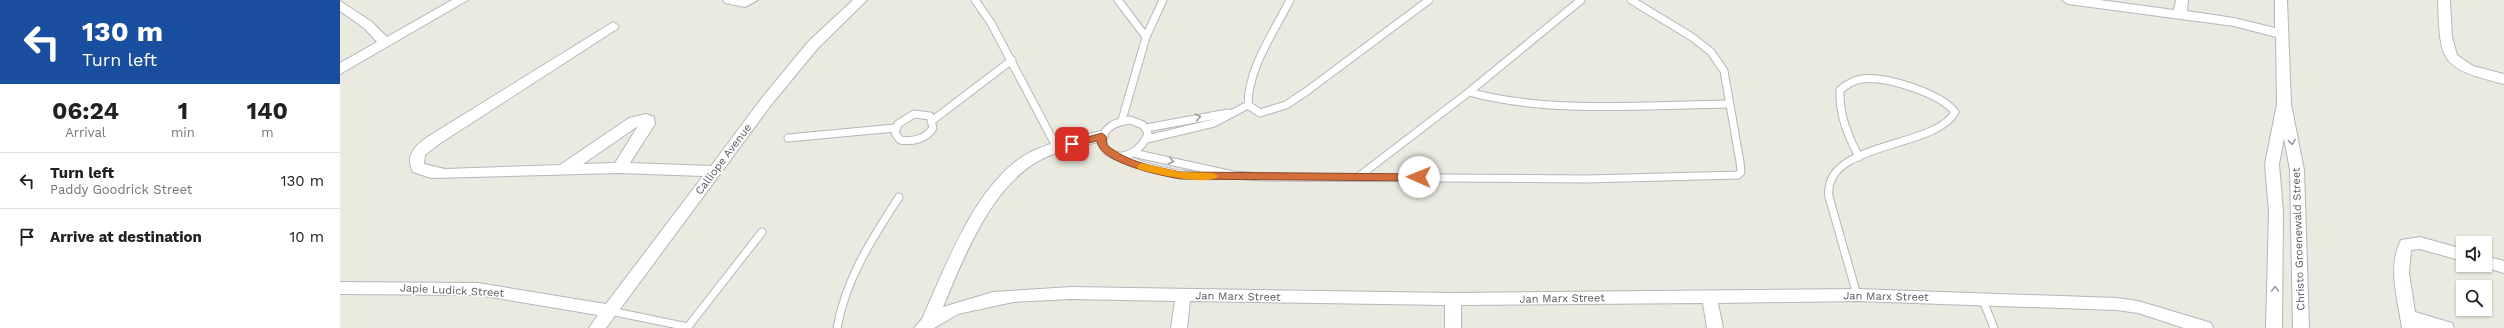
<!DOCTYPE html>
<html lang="en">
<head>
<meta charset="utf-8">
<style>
	:root { --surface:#fff; --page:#f6f6f6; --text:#202124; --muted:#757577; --line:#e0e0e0 }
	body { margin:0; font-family:"Work Sans",sans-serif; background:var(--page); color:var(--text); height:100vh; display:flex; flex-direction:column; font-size:15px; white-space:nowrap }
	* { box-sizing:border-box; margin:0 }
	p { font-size:13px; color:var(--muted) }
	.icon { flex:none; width:22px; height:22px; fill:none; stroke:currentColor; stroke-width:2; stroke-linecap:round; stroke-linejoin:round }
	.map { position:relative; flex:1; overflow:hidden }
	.drawer { display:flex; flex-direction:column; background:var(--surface); width:340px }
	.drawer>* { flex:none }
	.guide { background:#1a4fa0; color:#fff; overflow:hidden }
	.tools { position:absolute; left:2116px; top:236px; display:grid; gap:8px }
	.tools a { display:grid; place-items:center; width:36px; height:36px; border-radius:0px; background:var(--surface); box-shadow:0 1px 3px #0004; font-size:20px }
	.pin { position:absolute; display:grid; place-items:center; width:34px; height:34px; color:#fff; margin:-17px; border-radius:8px; box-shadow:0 2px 6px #0006 }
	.me { position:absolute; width:44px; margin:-22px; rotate:271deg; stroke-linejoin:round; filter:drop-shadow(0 0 3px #0008) }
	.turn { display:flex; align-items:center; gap:14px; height:84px; padding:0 16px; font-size:18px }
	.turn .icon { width:52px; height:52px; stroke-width:2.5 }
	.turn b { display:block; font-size:28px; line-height:34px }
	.eta { display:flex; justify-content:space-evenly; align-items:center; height:68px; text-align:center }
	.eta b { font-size:24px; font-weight:700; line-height:28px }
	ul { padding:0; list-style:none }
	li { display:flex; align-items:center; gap:12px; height:56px; padding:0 16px; border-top:1px solid var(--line) }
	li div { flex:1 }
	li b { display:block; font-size:15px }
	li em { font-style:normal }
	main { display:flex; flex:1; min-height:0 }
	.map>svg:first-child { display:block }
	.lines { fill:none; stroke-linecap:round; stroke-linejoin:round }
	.lane-casing { stroke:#b5b6bb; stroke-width:9 }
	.street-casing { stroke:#b5b6bb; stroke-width:2 }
	.lane { stroke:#fff; stroke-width:7 }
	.street { fill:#fff; fill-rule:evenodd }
	.oneway { stroke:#9b9c9f }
	.route { fill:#d46f3c; stroke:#8a4827 }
	.slow { fill:#f59e0b }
	.labels { text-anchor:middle; stroke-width:3; stroke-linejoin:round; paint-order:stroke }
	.street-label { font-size:11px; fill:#595a5f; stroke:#fff }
</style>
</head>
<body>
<main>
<section class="drawer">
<div class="guide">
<div class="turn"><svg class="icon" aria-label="left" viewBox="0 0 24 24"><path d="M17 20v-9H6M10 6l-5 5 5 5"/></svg><div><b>130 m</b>Turn left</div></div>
</div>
<div class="eta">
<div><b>06:24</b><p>Arrival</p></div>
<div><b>1</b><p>min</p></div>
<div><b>140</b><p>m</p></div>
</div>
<ul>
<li><svg class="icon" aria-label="left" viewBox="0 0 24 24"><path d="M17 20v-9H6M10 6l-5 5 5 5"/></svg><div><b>Turn left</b><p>Paddy Goodrick Street</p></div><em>130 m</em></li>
<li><svg class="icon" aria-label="arrive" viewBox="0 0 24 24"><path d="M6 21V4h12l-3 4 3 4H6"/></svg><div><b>Arrive at destination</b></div><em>10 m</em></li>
</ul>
</section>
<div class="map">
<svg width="2164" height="328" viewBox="0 0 2164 328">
	<rect width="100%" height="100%" fill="#eaeae0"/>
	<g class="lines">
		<g class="lane-casing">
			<g id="lane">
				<polyline points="635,0 651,23 717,148"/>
				<polyline points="778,0 806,37"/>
				<path d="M950,0C934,32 908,68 908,105L920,113L946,105L967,91L1089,0"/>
				<path d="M1129,92C1208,114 1306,105 1389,104"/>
				<path d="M574,114L590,116L593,128C586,139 573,142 560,140L555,133L558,124Z"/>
				<polyline points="593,120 672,60"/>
				<polyline points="782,120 806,37 823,0"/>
				<path d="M790,120L803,125L808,133C804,147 784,164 768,152C765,150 763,144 761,141C765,126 776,122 790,120Z"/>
				<polyline points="806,128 888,113"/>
				<polyline points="448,138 555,128"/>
				<polyline points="807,139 874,123 908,105"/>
				<polyline points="793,153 893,175 923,177 1248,179 1398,175 1401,172 1400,162 1384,71 1371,52 1352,37 1291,0"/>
				<path d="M779,156C814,172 848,178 886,175"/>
				<polyline points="1018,177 1129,92 1241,0"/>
				<path d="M1517,295L1489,197C1482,141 1596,149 1615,112C1600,93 1546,76 1522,79C1513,80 1506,85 1500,90C1499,115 1508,136 1519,157"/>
				<polyline points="1642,298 1654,328"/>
				<polyline points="270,311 348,327"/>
				<polyline points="347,328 422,232"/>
				<path d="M497,328C506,278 532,239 559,197"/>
			</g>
		</g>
		<g class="street-casing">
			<g id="street">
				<polygon points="112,0 128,0 0,74 0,63 37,42 24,28 0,11 0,1 32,22 47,37"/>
				<polygon points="383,0 418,0 405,7 385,3"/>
				<path d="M513,0H527L478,48L431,105L266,328H249L258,315L138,295L0,294V282L138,283L266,304L363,176L279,173L91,178L73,172C64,155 76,145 89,136L273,22L279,26L277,29L99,144L85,155L84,164L105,169L220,165L289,118L306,114L314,117L315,124L290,163L371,166L421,99L468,42ZM298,126L275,163L243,164Z"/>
				<polygon points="1722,0 1760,0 1834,10 1836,0 1848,0 1847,11 1894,18 1935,28 1935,0 1947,0 1951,104 1964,170 1969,328 1953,328 1950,170 1944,138 1939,164 1943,212 1942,328 1926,328 1929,212 1925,164 1937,104 1936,37 1894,26 1728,4"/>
				<path d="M2098,0H2110L2112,37L2117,55L2133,66L2164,74V84C2101,68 2100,64 2098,0Z"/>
				<path d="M761,131L766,132L768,136L766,140C744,146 722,149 702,159C651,185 624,257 603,307L653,292L731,287L1113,293L1517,289L1777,298L1798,301L1865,321L1871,323L1873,328H1844L1798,313L1777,310L1517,301L1378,303L1383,328H1367L1363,303L1121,305V328H1105V305L850,301L847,328H831L835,301L731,299L673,302L618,314L594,328H574L582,319C606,266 634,187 685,155C708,142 736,137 761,131Z"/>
				<path d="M2080,237L2123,249V261L2080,249L2071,250L2069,273L2075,312L2112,323L2114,328H2062C2058,300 2047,267 2061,240Z"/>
				<polygon points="2145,256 2164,261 2164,273 2140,266 2145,265"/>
			</g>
		</g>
		<use href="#lane" class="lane"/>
		<use href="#street" class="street"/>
	</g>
	<defs><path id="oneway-chevron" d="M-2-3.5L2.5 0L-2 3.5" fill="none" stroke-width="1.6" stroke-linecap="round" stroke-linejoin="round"/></defs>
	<g class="oneway">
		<use href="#oneway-chevron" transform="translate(858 117) rotate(-12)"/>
		<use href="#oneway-chevron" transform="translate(1952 142) rotate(80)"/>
		<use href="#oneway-chevron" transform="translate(831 161) rotate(12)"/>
		<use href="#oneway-chevron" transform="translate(1935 289) rotate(-89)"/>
	</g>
	<path class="route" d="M762,133L766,136L767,145C787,162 816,167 841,172L1079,174L1084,177L1079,181L841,179C822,176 759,163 757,141L732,147L727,144L729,142Z"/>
	<path class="slow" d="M801,163L841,172L873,173L878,176C871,187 811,173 798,169L797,166Z"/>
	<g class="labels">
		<g class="street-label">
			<text transform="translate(383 159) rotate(-53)" y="4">Calliope Avenue</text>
			<text transform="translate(1958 239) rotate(-92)" y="4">Christo Groenewald Street</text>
			<text transform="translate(112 290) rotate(3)" y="4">Japie Ludick Street</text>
			<text transform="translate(898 296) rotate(1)" y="4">Jan Marx Street</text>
			<text transform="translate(1546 296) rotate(1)" y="4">Jan Marx Street</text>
			<text transform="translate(1222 298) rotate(-1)" y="4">Jan Marx Street</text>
		</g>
	</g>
</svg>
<div class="tools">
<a><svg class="icon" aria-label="sound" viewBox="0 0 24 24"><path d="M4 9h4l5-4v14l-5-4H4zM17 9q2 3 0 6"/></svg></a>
<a><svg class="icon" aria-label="search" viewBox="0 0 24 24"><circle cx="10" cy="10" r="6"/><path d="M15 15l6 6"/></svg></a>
</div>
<div class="pin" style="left:732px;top:144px;background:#d93025"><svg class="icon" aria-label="arrive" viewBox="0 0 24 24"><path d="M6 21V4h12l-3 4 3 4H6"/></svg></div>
<svg class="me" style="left:1079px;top:177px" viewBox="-20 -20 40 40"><circle r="19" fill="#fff"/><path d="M0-13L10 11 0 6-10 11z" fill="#d46f3c"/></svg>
</div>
</main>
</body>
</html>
